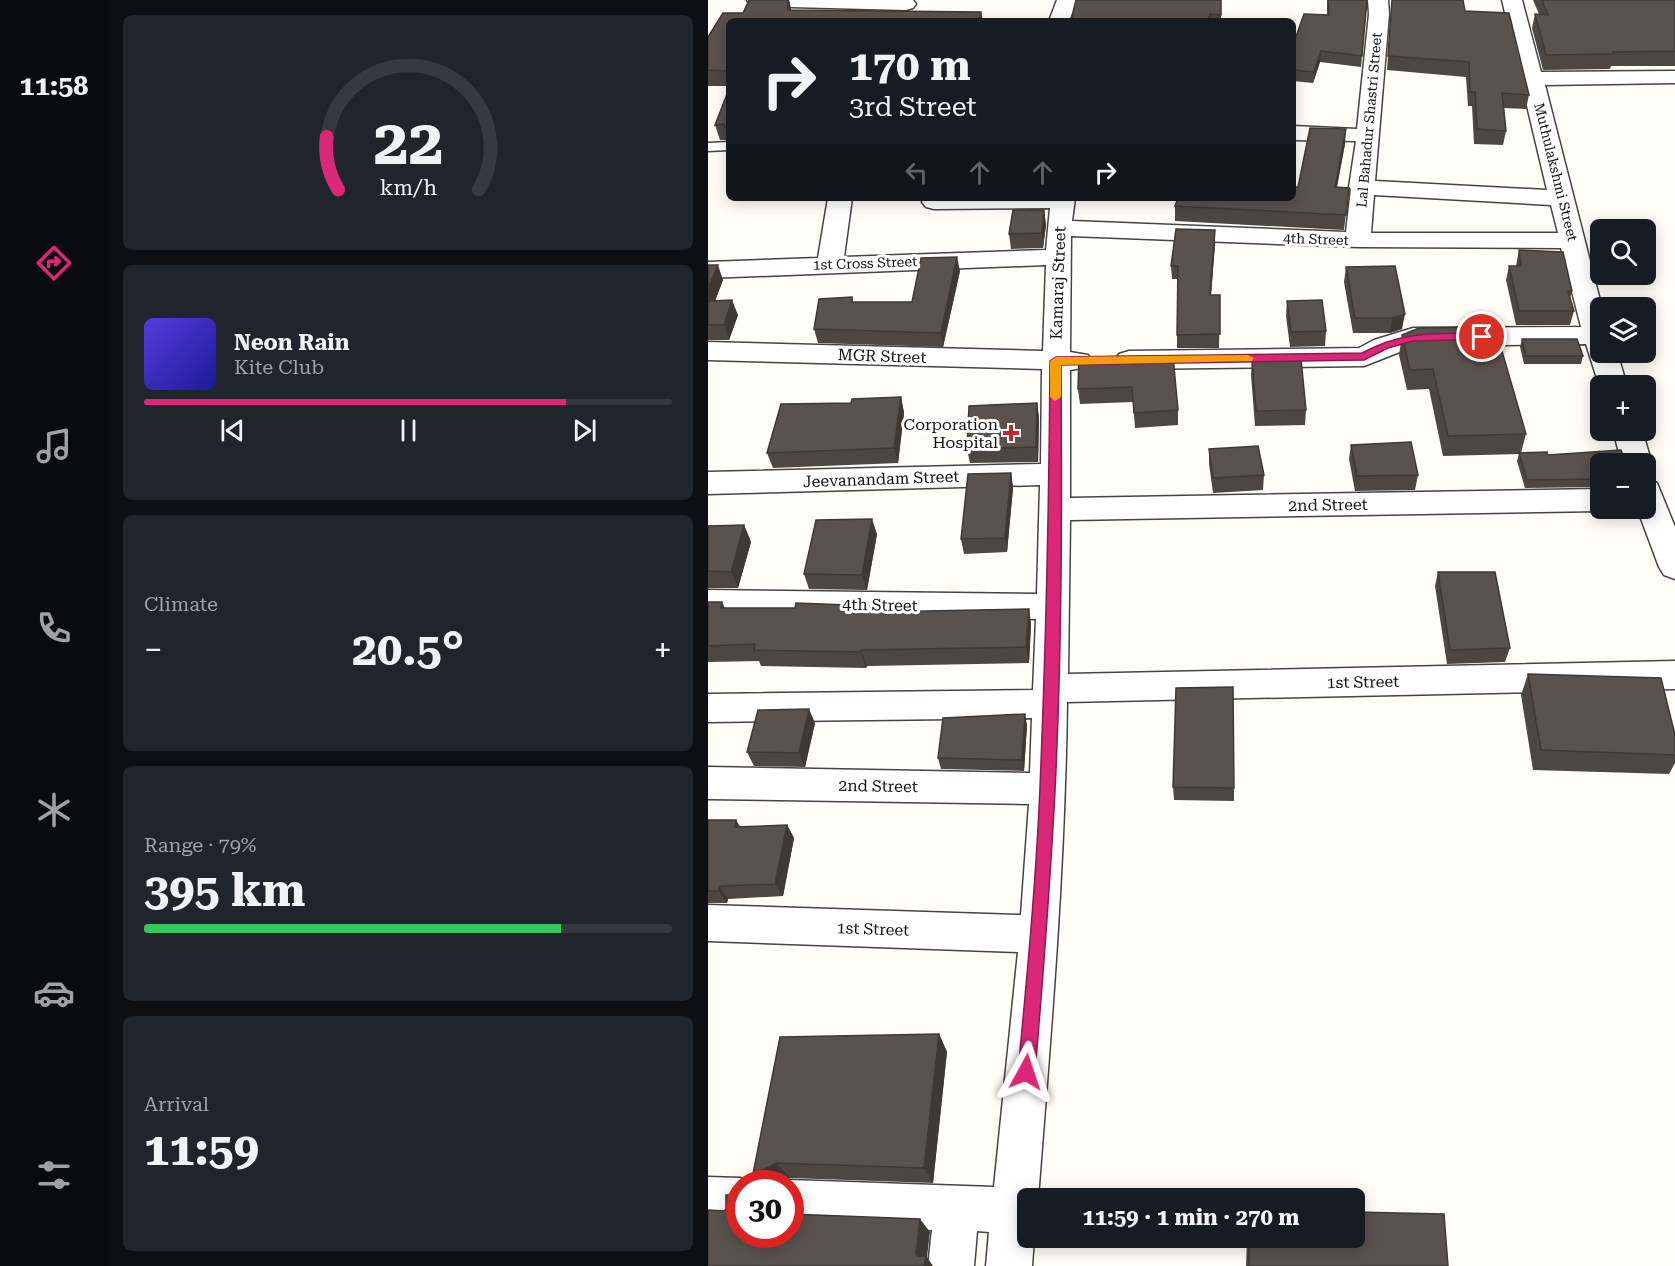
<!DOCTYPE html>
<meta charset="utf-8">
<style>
:root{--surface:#171b24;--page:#20242c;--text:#f1f3f6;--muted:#9ea1a6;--line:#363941;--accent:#db2777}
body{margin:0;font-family:"Roboto Serif",serif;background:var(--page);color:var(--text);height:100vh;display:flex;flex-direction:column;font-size:22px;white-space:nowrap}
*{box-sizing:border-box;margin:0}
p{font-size:20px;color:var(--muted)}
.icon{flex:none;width:33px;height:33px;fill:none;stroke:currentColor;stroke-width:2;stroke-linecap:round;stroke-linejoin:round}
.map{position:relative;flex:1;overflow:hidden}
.sheet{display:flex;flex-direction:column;gap:15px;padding:15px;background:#0d0f14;width:600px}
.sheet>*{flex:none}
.hud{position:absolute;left:18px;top:18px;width:570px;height:183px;border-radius:9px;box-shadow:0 3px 15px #0003;background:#171b24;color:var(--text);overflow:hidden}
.buttons{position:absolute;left:882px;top:219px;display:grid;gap:12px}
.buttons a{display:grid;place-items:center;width:66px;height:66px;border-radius:9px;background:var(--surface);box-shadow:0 3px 15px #0003;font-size:30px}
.speed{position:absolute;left:18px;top:1170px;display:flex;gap:12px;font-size:30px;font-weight:700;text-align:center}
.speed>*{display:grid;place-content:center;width:78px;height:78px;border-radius:50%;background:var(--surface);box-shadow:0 3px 15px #0003;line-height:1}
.speed .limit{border:9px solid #d22;background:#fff;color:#111}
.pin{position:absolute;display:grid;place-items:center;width:51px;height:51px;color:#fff;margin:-26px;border:3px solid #fff;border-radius:50%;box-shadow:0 2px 6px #0007}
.me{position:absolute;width:66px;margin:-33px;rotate:5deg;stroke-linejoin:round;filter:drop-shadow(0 0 4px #0008)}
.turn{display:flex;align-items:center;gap:21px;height:126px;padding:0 24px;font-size:27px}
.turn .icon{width:78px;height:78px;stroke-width:2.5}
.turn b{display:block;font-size:42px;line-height:51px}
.lanes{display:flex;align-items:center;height:57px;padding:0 24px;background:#0003;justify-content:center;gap:30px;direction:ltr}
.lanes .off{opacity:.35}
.big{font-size:45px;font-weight:700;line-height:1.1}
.sheet .tile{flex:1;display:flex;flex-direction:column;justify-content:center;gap:9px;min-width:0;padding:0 21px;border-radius:9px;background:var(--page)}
.sheet .dial{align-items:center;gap:0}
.dial svg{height:156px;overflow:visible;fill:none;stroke:var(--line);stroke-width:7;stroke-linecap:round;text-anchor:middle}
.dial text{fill:var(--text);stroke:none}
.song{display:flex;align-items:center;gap:18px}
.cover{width:72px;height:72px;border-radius:9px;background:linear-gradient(135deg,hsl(250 70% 55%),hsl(240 70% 35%))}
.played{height:6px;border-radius:3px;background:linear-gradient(90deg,var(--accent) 80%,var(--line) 80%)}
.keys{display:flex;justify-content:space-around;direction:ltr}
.heat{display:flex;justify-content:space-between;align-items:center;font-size:33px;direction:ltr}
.charge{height:9px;border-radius:4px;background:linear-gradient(90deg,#34c759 79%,var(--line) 0)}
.trip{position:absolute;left:309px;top:1188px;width:348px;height:60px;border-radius:9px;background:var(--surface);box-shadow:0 3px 15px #0003;font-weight:700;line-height:60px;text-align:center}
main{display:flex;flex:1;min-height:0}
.tabs{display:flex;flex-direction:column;width:108px;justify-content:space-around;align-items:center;background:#090b0e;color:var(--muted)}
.tabs .icon{width:42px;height:42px}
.tabs .current{color:var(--accent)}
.tabs b{font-size:27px;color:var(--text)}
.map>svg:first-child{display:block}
</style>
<main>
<nav class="tabs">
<b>11:58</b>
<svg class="icon current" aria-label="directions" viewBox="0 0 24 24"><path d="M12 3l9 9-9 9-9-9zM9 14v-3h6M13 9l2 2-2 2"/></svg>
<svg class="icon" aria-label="music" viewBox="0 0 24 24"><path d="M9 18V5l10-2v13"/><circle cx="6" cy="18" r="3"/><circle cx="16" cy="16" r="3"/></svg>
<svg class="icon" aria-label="phone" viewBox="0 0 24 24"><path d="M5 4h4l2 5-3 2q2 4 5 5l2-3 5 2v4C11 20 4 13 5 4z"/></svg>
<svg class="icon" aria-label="climate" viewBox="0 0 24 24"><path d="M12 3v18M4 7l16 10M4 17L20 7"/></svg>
<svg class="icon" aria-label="car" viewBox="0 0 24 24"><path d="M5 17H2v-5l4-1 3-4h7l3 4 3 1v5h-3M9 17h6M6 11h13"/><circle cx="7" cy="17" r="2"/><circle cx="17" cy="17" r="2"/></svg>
<svg class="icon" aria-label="filters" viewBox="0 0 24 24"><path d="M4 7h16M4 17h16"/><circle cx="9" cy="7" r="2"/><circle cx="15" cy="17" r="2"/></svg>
</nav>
<section class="sheet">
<div class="tile dial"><svg viewBox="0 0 100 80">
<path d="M14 69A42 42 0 1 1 86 69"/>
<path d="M14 69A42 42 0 0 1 8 42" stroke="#db2777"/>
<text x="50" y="56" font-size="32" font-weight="700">22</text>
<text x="50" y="72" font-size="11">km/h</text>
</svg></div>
<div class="tile">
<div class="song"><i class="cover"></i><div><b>Neon Rain</b><p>Kite Club</p></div></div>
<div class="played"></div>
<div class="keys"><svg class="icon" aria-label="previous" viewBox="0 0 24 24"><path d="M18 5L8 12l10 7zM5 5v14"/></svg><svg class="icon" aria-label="pause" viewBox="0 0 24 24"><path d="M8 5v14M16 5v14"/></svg><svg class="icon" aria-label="next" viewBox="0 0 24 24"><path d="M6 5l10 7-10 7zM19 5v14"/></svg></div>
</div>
<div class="tile"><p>Climate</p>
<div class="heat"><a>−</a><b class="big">20.5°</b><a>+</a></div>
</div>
<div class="tile"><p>Range · 79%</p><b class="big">395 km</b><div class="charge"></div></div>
<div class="tile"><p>Arrival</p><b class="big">11:59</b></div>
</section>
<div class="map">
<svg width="967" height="1266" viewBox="0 0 967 1266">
<rect width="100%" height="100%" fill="#fffdf5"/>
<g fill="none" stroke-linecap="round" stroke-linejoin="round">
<defs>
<path id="service" d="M21 142V150L0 151V143Z"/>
<path id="minor" d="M39 0H205L208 4 205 8 198 10 49 6 42 4Z
M349 0H369L361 21H341Z
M660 0H680L681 14 667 181 839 190 794 0H814L833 72 967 71V83L837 85 894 308H892V352H909L919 386H892V388L878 344 707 346 656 366 421 369 411 366 407 360 411 354 421 351 651 348 666 340 705 328 873 327 853 248 650 247 363 236 362 352 380 355 384 361 380 367 362 370V498L892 489V508H900L892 511 362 520 360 674 967 661V689L359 702C357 868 343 1033 330 1198H320V1238H326L324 1266H278L281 1232 269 1231 266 1266H220L224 1230 82 1224V1184H72L82 1180 286 1187 310 952 0 941V905L313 915 321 804 0 799V767L322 773 324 718 0 722V694L325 690 328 619 0 616V590L329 594 332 485 0 494V472L333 464 334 369 0 360V342L335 351 338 265 0 278V262L110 258 120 198H144L136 257 338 250 342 208 226 209 218 207 214 202 217 198H367L364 221 638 232 643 189 641 187 648 141 585 140V126L649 129 661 14ZM666 195 843 205 850 233H663Z
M905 430H934L944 464 939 471 938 472V464H914Z
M938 480 949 483 967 527V579L956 575 951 567 929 508H938Z
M0 1177 32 1178 46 1184H32V1222L0 1221Z"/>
</defs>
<use href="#service" stroke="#444" stroke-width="3"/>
<use href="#minor" stroke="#444" stroke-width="3"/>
<use href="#service" fill="#fff" fill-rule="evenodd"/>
<use href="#minor" fill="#fff" fill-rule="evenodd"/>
</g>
<path fill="#4d4742" d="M41 0H81L83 10 273 12 275 21H21V86H0V37L15 13H35Z
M513 0V21H363Z
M619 0H659L653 67 612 62 605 83 585 81V45L619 15Z
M684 0 757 11 821 95 818 109 796 108 798 131 795 145 766 144 764 106H760L758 77 679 70Z
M825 0H967V66H903L902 69 835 70 824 28 827 14H831Z
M21 89V140H12L7 125Z
M637 144 629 187 641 188 636 230 467 221V206L590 187Z
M336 210 338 225 335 248 303 249 301 234Z
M507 244 503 295H512L511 348H469V279H464L463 266Z
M811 250 864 291 862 298 866 311 862 325H808L798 280 801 266H808Z
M0 265 15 280 7 300 30 315 21 340H0Z
M638 267 694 329 682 333H645L636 282Z
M252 271 235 347 110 343 106 329 144 297 145 302H204Z
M579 301 618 331 617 346 582 347 578 316Z
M694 335 818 434 813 453 840 455 892 464V487L817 488 809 461 811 454 735 456 721 389 699 390 691 355Z
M814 339 875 356 873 364H816L812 347Z
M465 356 470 410V425L427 428 425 402 372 404 370 389Z
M544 360 598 410 597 425 547 426 543 375Z
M193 397 196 413 190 463 65 468 59 453 143 403Z
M329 403 331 418 330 462 262 463 259 449Z
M643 445 710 475 707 490 647 491 641 459Z
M501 449 556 475 555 490 505 493 501 464Z
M303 473 305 488 299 552 256 554 253 539Z
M36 525 43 542 30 588H0V526Z
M169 534 159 590 101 589 96 574Z
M730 572 802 648 797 662 739 664 727 586Z
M0 602H14L17 608H87L166 606 168 612 321 609 323 625 321 663 159 666 158 668 53 666 51 661 0 662Z
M820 674 967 735V763L961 774 825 770 813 695Z
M107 723 97 767 46 766 39 752Z
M319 725 316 771 233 769 230 758Z
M465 787 526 788V801L466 800Z
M0 820 32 827 79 825 86 838 75 896 20 899 19 903H0Z
M231 1034 239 1052 225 1183 82 1178 75 1182 43 1184Z
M539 1238H646L740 1266H538Z"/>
<path fill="#3f3936" d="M80 0H81L83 9V21L80 10Z
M273 12 275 21H271Z
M613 51 612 62 605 83 606 72Z
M638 129 637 144 626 202 627 187Z
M336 210 338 225 335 248 334 233Z
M507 230V244L502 308V295Z
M249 257 252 271 235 347 233 333Z
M10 265 15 280 3 312 0 305V289Z
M24 300 30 315 21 340 16 325Z
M697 314 694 329 682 333 684 318Z
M193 397 196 413 190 463 186 448Z
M329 403 331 418 330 462 328 447Z
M303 473 305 488 299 552 297 538Z
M164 519 169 534 159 590 154 575Z
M36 525 43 542 30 588 23 572Z
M321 609 323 625 321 663 318 647Z
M153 650 159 666 158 668 153 652Z
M101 709 107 723 97 767 91 753Z
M317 714 319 725 316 771 314 760Z
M28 820 36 833 27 827Z
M79 825 86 838 75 896 67 884Z
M12 886 20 899 19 903 10 891Z
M231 1034 239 1052 225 1183 216 1168Z
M68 1163 82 1178 75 1182 77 1184H65L55 1170Z
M212 1219 222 1232 219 1257 225 1266H216L208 1254Z"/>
<path fill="#5a524d" stroke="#3f3936" stroke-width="1.5" d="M41 0H80V10L273 12 271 21H21V71L0 70V37L15 13H35Z
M368 0H513V15L502 14 500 21H363Z
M620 0H659L654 56 613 51 606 72 585 70V45L596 14 621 15Z
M684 0H755L757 11 801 13 821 95 794 93 798 131 769 129 767 92H762L761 62 680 56Z
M834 0H967V51L905 52 906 54 838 55 827 14 840 15Z
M21 89V128H18L16 124 7 125Z
M602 128 638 129 627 187 641 188 638 215 467 206 470 198H585V187H590Z
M305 210H336L334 233 301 234Z
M468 229 507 230 502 295H512V334L469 335 470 266H463Z
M811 250 855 252 864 291H860L866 311H811L801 266H813Z
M249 257 233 333 106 329 111 299 144 297V302H204L213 258Z
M0 265H10L0 289Z
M687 266 697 314 684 318H647L638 267Z
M24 300 16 325H0V301Z
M614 300 618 331 583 332 579 301Z
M787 327 818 434 740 436 725 369 702 370 694 335 711 328Z
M814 339H869L875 356H818Z
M465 356 470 410 426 413 424 387 370 389 371 357Z
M593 359 598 410 548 411 544 360Z
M193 397 186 448 59 453 73 404 143 403 144 399Z
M329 403 328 447 259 449 261 406Z
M703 442 710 475 649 476 643 445Z
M550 446 556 475 505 478 501 449Z
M913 450 919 464H892V479L819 480 811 453 839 452 840 455Z
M303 473 297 538 253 539 260 474Z
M164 519 154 575 96 574 108 520Z
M36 525 23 572 0 571V526Z
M730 572H787L802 648 742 650Z
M0 602H14L13 608H87L88 603 166 606 164 612 321 609 318 647 153 650V652L46 650 47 644 0 646Z
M820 674 953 678 967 735V755L833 750Z
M525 687 526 788 465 787 468 688Z
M101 709 91 753 39 752 50 710Z
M317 714 314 760 230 758 235 718Z
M0 820H28L27 827 79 825 67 884 12 886 10 891H0Z
M231 1034 216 1168 68 1163 55 1170 66 1172 65 1184H43L72 1037Z
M18 1195H32V1234H82V1214L212 1219 208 1254 210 1256H218L216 1266H0V1210L16 1211 18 1209Z
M646 1212 736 1214 740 1266H541V1238H646Z"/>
<path fill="#db2777" stroke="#8e194d" stroke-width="1.5" d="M774 333 780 337 778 339 705 341 680 348 656 360 353 365C354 507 354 649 347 791 342 885 335 978 327 1072L325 1078 318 1081 312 1078 310 1072C319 977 328 882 332 787 338 645 341 503 342 361L348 357 654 353C696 330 728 334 774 333Z"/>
<path fill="#f59e0b" d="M540 355 546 358 544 361 353 365V397L347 401 342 397V361L348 357Z"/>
<path fill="#c4262e" stroke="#fff" stroke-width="2" d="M300 424h6v6h6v6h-6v6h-6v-6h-6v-6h6z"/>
<g text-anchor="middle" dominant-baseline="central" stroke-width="6" stroke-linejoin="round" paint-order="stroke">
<g font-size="14" fill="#111" stroke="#fff">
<text transform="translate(661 120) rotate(-85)">Lal Bahadur Shastri Street</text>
<text transform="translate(848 172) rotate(76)">Muthulakshmi Street</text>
<text transform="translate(608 239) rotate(2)">4th Street</text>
<text transform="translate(157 263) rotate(-2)">1st Cross Street</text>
</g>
<g font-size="16" fill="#111" stroke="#fff">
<text transform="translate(350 283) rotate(-88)">Kamaraj Street</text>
<text transform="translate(174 356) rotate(2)">MGR Street</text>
<text transform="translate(173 479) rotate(-2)">Jeevanandam Street</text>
<text transform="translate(620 505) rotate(-1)">2nd Street</text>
<text transform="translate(172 605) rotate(1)">4th Street</text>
<text transform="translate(655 682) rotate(-1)">1st Street</text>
<text transform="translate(170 786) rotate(1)">2nd Street</text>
<text transform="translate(165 929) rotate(2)">1st Street</text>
</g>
<g font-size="16" fill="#111" stroke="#fff" text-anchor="end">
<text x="290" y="424">Corporation<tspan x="290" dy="18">Hospital</tspan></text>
</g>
</g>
</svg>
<div class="buttons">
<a><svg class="icon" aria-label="search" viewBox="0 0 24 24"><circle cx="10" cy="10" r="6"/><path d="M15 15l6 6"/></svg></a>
<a><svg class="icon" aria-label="layers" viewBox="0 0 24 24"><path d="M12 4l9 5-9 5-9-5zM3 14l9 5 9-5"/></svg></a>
<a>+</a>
<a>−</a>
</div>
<div class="speed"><div class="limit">30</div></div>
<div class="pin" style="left:774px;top:337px;background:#d93025"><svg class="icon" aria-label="arrive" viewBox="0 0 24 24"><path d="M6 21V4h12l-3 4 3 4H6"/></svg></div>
<svg class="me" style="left:318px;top:1072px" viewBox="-20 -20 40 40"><path d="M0-17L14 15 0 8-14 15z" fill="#db2777" stroke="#fff" stroke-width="4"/></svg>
<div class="trip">11:59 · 1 min · 270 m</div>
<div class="hud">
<div class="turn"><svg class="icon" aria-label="right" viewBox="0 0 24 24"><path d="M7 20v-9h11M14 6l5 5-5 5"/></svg><div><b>170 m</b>3rd Street</div></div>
<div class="lanes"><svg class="icon off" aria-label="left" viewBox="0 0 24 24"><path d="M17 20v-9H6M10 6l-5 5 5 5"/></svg><svg class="icon off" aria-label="ahead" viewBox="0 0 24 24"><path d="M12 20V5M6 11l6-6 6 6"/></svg><svg class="icon off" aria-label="ahead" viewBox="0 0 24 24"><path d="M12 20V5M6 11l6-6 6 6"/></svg><svg class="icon" aria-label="right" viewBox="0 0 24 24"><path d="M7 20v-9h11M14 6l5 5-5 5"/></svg></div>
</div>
</div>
</main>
